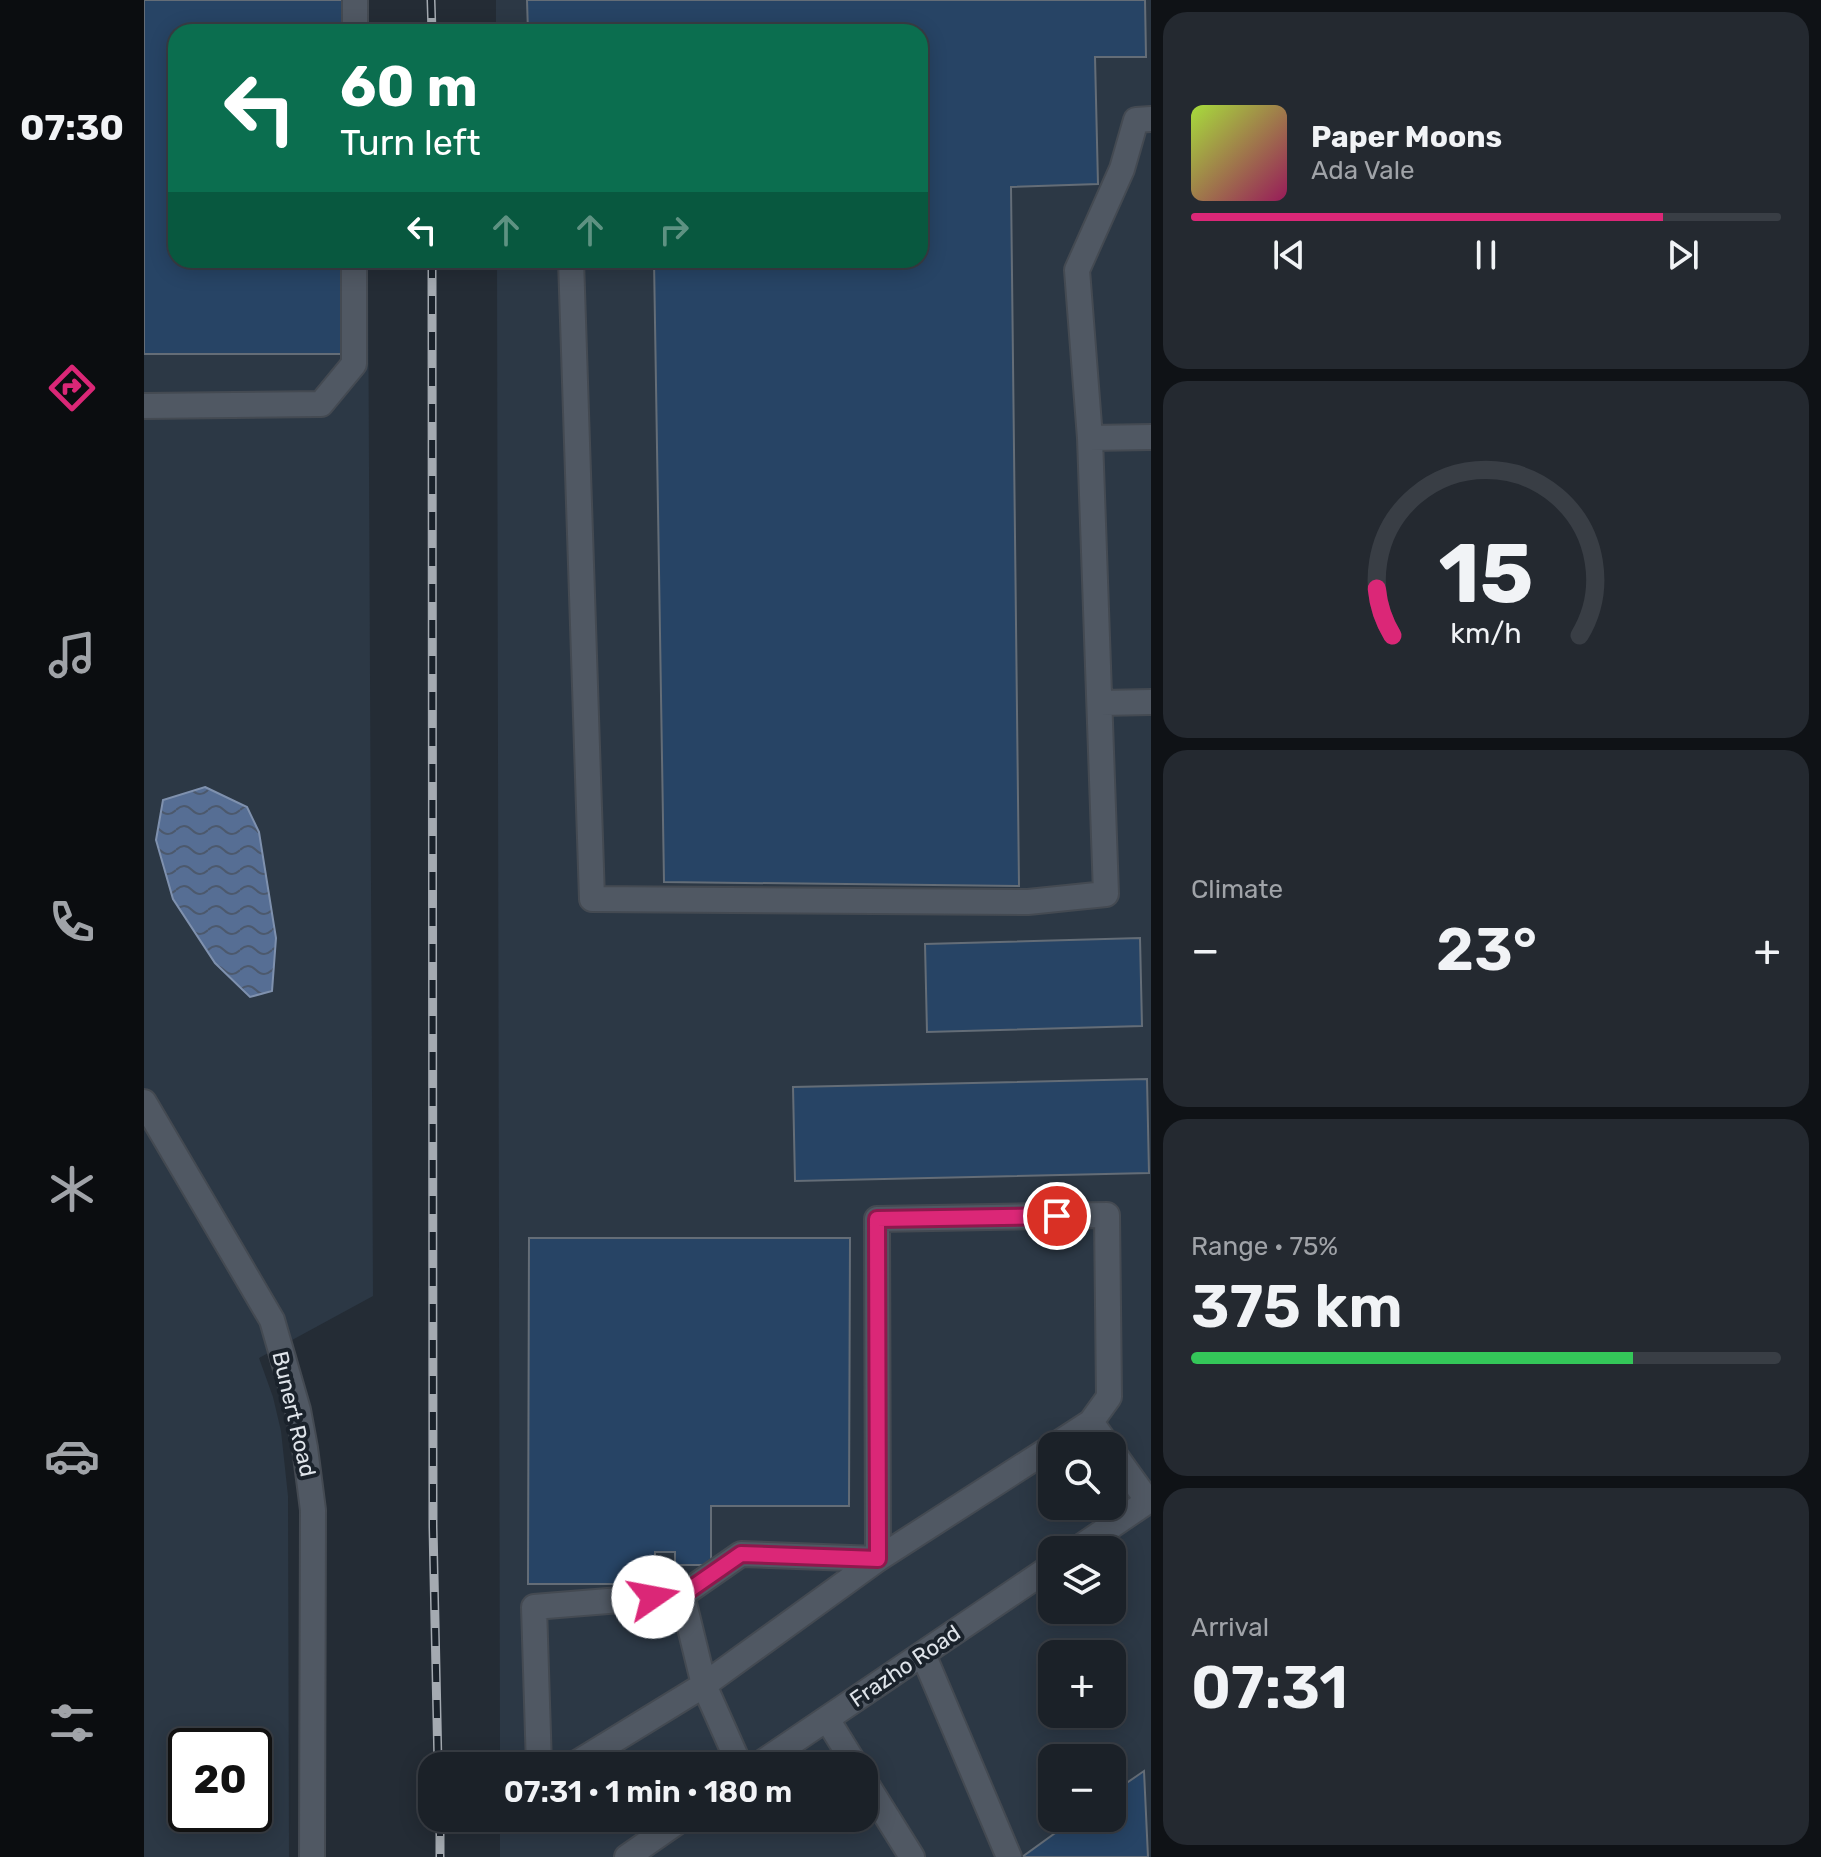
<!DOCTYPE html>
<meta charset="utf-8">
<style>
:root{--surface:#1b2128;--page:#242930;--text:#f1f3f6;--muted:#a0a3a8;--line:#393e45;--accent:#db2777}
body{margin:0;font-family:Rubik,sans-serif;background:var(--page);color:var(--text);height:100vh;display:flex;flex-direction:column;font-size:30px;white-space:nowrap}
*{box-sizing:border-box;margin:0}
p{font-size:26px;color:var(--muted)}
.icon{flex:none;width:44px;height:44px;fill:none;stroke:currentColor;stroke-width:2;stroke-linecap:round;stroke-linejoin:round}
.map{position:relative;flex:1;overflow:hidden}
.details{display:flex;flex-direction:column;gap:12px;padding:12px;background:#0f1216;width:670px}
.details>*{flex:none}
.hud{position:absolute;left:24px;top:24px;width:760px;height:244px;border-radius:24px;box-shadow:0 4px 20px #0003,0 0 0 2px var(--line);background:#0b6e4f;color:#fff;overflow:hidden}
.tools{position:absolute;left:894px;top:1432px;display:grid;gap:16px}
.tools a{display:grid;place-items:center;width:88px;height:88px;border-radius:16px;background:var(--surface);box-shadow:0 4px 20px #0003,0 0 0 2px var(--line);font-size:40px}
.speed{position:absolute;left:24px;top:1728px;display:flex;gap:16px;font-size:40px;font-weight:700;text-align:center}
.speed>*{display:grid;place-content:center;width:104px;height:104px;border-radius:50%;background:var(--surface);box-shadow:0 4px 20px #0003,0 0 0 2px var(--line);line-height:1}
.speed .limit{border:4px solid #111;border-radius:12px;background:#fff;color:#111}
.pin{position:absolute;display:grid;place-items:center;width:68px;height:68px;color:#fff;margin:-34px;border:4px solid #fff;border-radius:50%;box-shadow:0 2px 8px #0007}
.me{position:absolute;width:88px;margin:-44px;rotate:78deg;stroke-linejoin:round;filter:drop-shadow(0 0 6px #0008)}
.turn{display:flex;align-items:center;gap:28px;height:168px;padding:0 40px;font-size:36px}
.turn .icon{width:104px;height:104px;stroke-width:2.5}
.turn b{display:block;font-size:56px;line-height:68px}
.lanes{display:flex;align-items:center;height:76px;padding:0 40px;background:#0003;justify-content:center;gap:40px;direction:ltr}
.lanes .off{opacity:.35}
.big{font-size:60px;font-weight:600;line-height:1.1}
.details .tile{flex:1;display:flex;flex-direction:column;justify-content:center;gap:12px;min-width:0;padding:0 28px;border-radius:24px;background:var(--page)}
.details .dial{align-items:center;gap:0}
.dial svg{height:208px;overflow:visible;fill:none;stroke:var(--line);stroke-width:7;stroke-linecap:round;text-anchor:middle}
.dial text{fill:var(--text);stroke:none}
.song{display:flex;align-items:center;gap:24px}
.cover{width:96px;height:96px;border-radius:12px;background:linear-gradient(135deg,hsl(80 70% 55%),hsl(330 70% 35%))}
.played{height:8px;border-radius:4px;background:linear-gradient(90deg,var(--accent) 80%,var(--line) 80%)}
.keys{display:flex;justify-content:space-around;direction:ltr}
.heat{display:flex;justify-content:space-between;align-items:center;font-size:44px;direction:ltr}
.charge{height:12px;border-radius:6px;background:linear-gradient(90deg,#34c759 75%,var(--line) 0)}
.trip{position:absolute;left:274px;top:1752px;width:460px;height:80px;border-radius:24px;background:var(--surface);box-shadow:0 4px 20px #0003,0 0 0 2px var(--line);font-weight:600;line-height:80px;text-align:center}
main{display:flex;flex:1;min-height:0}
.tabs{display:flex;flex-direction:column;width:144px;justify-content:space-around;align-items:center;background:#0b0d10;color:var(--muted)}
.tabs .icon{width:56px;height:56px}
.tabs .active{color:var(--accent)}
.tabs b{font-size:36px;color:var(--text)}
.map>svg:first-child{display:block}
</style>
<main>
<nav class="tabs">
<b>07:30</b>
<svg class="icon active" aria-label="directions" viewBox="0 0 24 24"><path d="M12 3l9 9-9 9-9-9zM9 14v-3h6M13 9l2 2-2 2"/></svg>
<svg class="icon" aria-label="music" viewBox="0 0 24 24"><path d="M9 18V5l10-2v13"/><circle cx="6" cy="18" r="3"/><circle cx="16" cy="16" r="3"/></svg>
<svg class="icon" aria-label="phone" viewBox="0 0 24 24"><path d="M5 4h4l2 5-3 2q2 4 5 5l2-3 5 2v4C11 20 4 13 5 4z"/></svg>
<svg class="icon" aria-label="climate" viewBox="0 0 24 24"><path d="M12 3v18M4 7l16 10M4 17L20 7"/></svg>
<svg class="icon" aria-label="car" viewBox="0 0 24 24"><path d="M5 17H2v-5l4-1 3-4h7l3 4 3 1v5h-3M9 17h6M6 11h13"/><circle cx="7" cy="17" r="2"/><circle cx="17" cy="17" r="2"/></svg>
<svg class="icon" aria-label="filters" viewBox="0 0 24 24"><path d="M4 7h16M4 17h16"/><circle cx="9" cy="7" r="2"/><circle cx="15" cy="17" r="2"/></svg>
</nav>
<div class="map">
<svg width="1007" height="1857" viewBox="0 0 1007 1857">
<defs>
<pattern id="water-waves" width="16" height="10" patternUnits="userSpaceOnUse" patternTransform="scale(2)"><rect width="16" height="10" fill="#566e94"/><path d="M0 5q4-4 8 0t8 0" fill="none" stroke="#4c596d"/></pattern>
</defs>
<rect width="100%" height="100%" fill="#242c35"/>
<path fill="#2c3845" fill-rule="evenodd" d="M0 0H224V32H32V260H224L229 1296 115 1358 129 1397 137 1431 144 1496 145 1857H0ZM42 1746H110V1814H42Z
M352 0H1007V1857H356V1818H720V1766H356L353 260H776V32H352ZM908 1446H968V1506H908ZM908 1550H968V1610H908ZM908 1654H968V1714H908ZM908 1758H968V1818H908Z"/>
<path fill="url(#water-waves)" stroke="#7f91ae" stroke-width="2" d="M61 787 103 807 115 832 132 938 128 991 106 997 71 963 29 899 12 840 19 800Z"/>
<path fill="#274465" stroke="#646d77" stroke-width="2" d="M0 0H201V32H32V260H200V354H0Z
M383 0H1001L1002 57H951L954 184 867 187 875 886 520 882 510 260H776V32H384Z
M996 938 998 1026 783 1032 781 944Z
M1003 1079 1005 1173 651 1181 649 1087Z
M385 1238H706L705 1506H567V1565H531V1552H511V1584H384Z
M1000 1771 1004 1857H878L932 1818H968V1793Z"/>
<g fill="none" stroke-linecap="round" stroke-linejoin="round">
<defs>
<path id="minor" d="M211 32V0
M427 260 448 899 884 902 962 894 946 438 933 270 978 169 992 120 1007 119
M0 406 177 404 210 364V260
M946 438 1007 437
M957 703 1007 702
M0 1102 128 1320 154 1410 161 1448 169 1510 168 1857
M910 1446 947 1422 964 1446
M968 1451 1004 1501
M932 1550 1007 1499
M538 1595 597 1554 734 1559 733 1219 963 1215 965 1397 947 1422
M779 1654 865 1857
M683 1719 712 1766
M395 1766 390 1607 538 1595 560 1685 428 1766
M596 1766 560 1685 734 1559 908 1447
M613 1766 908 1566
M720 1780 768 1857
M483 1857 539 1818"/>
</defs>
<use href="#minor" stroke="#444a52" stroke-width="28"/>
<use href="#minor" stroke="#505863" stroke-width="24"/>
<defs>
<path id="rail" d="M287 0 288 32
M288 260 289 1527 294 1766
M296 1818V1857"/>
</defs>
<use href="#rail" stroke="#a4aab1" stroke-width="9"/>
<use href="#rail" stroke="#1a222b" stroke-width="6" stroke-dasharray="18" stroke-linecap="butt"/>
</g>
<g fill="none" stroke-linecap="round" stroke-linejoin="round">
<defs>
<path id="route" d="M509 1597 538 1595 597 1554 734 1559 733 1219 913 1216"/>
</defs>
<use href="#route" stroke="#8e194d" stroke-width="20"/>
<use href="#route" stroke="#db2777" stroke-width="14"/>
</g>
<g text-anchor="middle" dominant-baseline="central" stroke-width="8" stroke-linejoin="round" paint-order="stroke">
<g font-size="22" fill="#dfe4ea" stroke="#1a222b">
<text transform="translate(150 1414) rotate(77)">Bunert Road</text>
<text transform="translate(761 1666) rotate(-34)">Frazho Road</text>
</g>
</g>
</svg>
<div class="tools">
<a><svg class="icon" aria-label="search" viewBox="0 0 24 24"><circle cx="10" cy="10" r="6"/><path d="M15 15l6 6"/></svg></a>
<a><svg class="icon" aria-label="layers" viewBox="0 0 24 24"><path d="M12 4l9 5-9 5-9-5zM3 14l9 5 9-5"/></svg></a>
<a>+</a>
<a>−</a>
</div>
<div class="speed"><div class="limit">20</div></div>
<div class="pin" style="left:913px;top:1216px;background:#d93025"><svg class="icon" aria-label="arrive" viewBox="0 0 24 24"><path d="M6 21V4h12l-3 4 3 4H6"/></svg></div>
<svg class="me" style="left:509px;top:1597px" viewBox="-20 -20 40 40"><circle r="19" fill="#fff"/><path d="M0-13L10 11 0 6-10 11z" fill="#db2777"/></svg>
<div class="trip">07:31 · 1 min · 180 m</div>
<div class="hud">
<div class="turn"><svg class="icon" aria-label="left" viewBox="0 0 24 24"><path d="M17 20v-9H6M10 6l-5 5 5 5"/></svg><div><b>60 m</b>Turn left</div></div>
<div class="lanes"><svg class="icon" aria-label="left" viewBox="0 0 24 24"><path d="M17 20v-9H6M10 6l-5 5 5 5"/></svg><svg class="icon off" aria-label="ahead" viewBox="0 0 24 24"><path d="M12 20V5M6 11l6-6 6 6"/></svg><svg class="icon off" aria-label="ahead" viewBox="0 0 24 24"><path d="M12 20V5M6 11l6-6 6 6"/></svg><svg class="icon off" aria-label="right" viewBox="0 0 24 24"><path d="M7 20v-9h11M14 6l5 5-5 5"/></svg></div>
</div>
</div>
<section class="details">
<div class="tile">
<div class="song"><i class="cover"></i><div><b>Paper Moons</b><p>Ada Vale</p></div></div>
<div class="played"></div>
<div class="keys"><svg class="icon" aria-label="previous" viewBox="0 0 24 24"><path d="M18 5L8 12l10 7zM5 5v14"/></svg><svg class="icon" aria-label="pause" viewBox="0 0 24 24"><path d="M8 5v14M16 5v14"/></svg><svg class="icon" aria-label="next" viewBox="0 0 24 24"><path d="M6 5l10 7-10 7zM19 5v14"/></svg></div>
</div>
<div class="tile dial"><svg viewBox="0 0 100 80">
<path d="M14 69A42 42 0 1 1 86 69"/>
<path d="M14 69A42 42 0 0 1 8 51" stroke="#db2777"/>
<text x="50" y="56" font-size="32" font-weight="700">15</text>
<text x="50" y="72" font-size="11">km/h</text>
</svg></div>
<div class="tile"><p>Climate</p>
<div class="heat"><a>−</a><b class="big">23°</b><a>+</a></div>
</div>
<div class="tile"><p>Range · 75%</p><b class="big">375 km</b><div class="charge"></div></div>
<div class="tile"><p>Arrival</p><b class="big">07:31</b></div>
</section>
</main>
